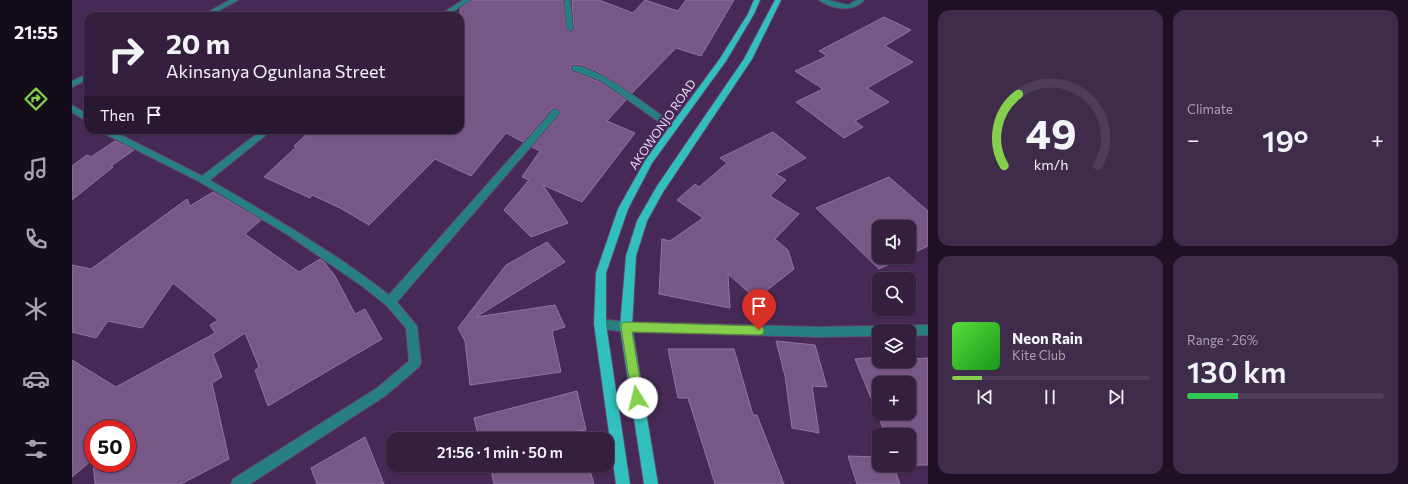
<!DOCTYPE html>
<meta charset="utf-8">
<style>
:root{--surface:#341f3f;--page:#3f2c4a;--text:#f1f3f6;--muted:#a9a2b0;--line:#4e3d59;--accent:#85cf4c}
body{margin:0;font-family:Commissioner,sans-serif;background:var(--page);color:var(--text);height:100vh;display:flex;flex-direction:column;font-size:15px;white-space:nowrap}
*{box-sizing:border-box;margin:0}
p{font-size:13px;color:var(--muted)}
.icon{flex:none;width:22px;height:22px;fill:none;stroke:currentColor;stroke-width:2;stroke-linecap:round;stroke-linejoin:round}
.map{position:relative;flex:1;overflow:hidden}
.details{display:flex;flex-direction:column;gap:10px;padding:10px;background:#1d1123;width:480px}
.details>*{flex:none}
.hud{position:absolute;left:12px;top:12px;width:380px;height:122px;border-radius:12px;box-shadow:0 1px 3px #0004,0 0 0 1px var(--line);background:#341f3f;color:var(--text);overflow:hidden}
.controls{position:absolute;left:800px;top:220px;display:grid;gap:8px}
.controls a{display:grid;place-items:center;width:44px;height:44px;border-radius:8px;background:var(--surface);box-shadow:0 1px 3px #0004,0 0 0 1px var(--line);font-size:20px}
.speed{position:absolute;left:12px;top:420px;display:flex;gap:8px;font-size:20px;font-weight:700;text-align:center}
.speed>*{display:grid;place-content:center;width:52px;height:52px;border-radius:50%;background:var(--surface);box-shadow:0 1px 3px #0004,0 0 0 1px var(--line);line-height:1}
.speed .limit{border:6px solid #d22;background:#fff;color:#111}
.pin{position:absolute;display:grid;place-items:center;width:34px;height:34px;color:#fff;margin:-41px -17px;border-radius:50% 50% 50% 0;rotate:-45deg;box-shadow:0 0 4px #0007}
.pin .icon{rotate:45deg}
.me{position:absolute;width:44px;margin:-22px;rotate:351deg;stroke-linejoin:round;filter:drop-shadow(0 0 3px #0008)}
.turn{display:flex;align-items:center;gap:14px;height:84px;padding:0 16px;font-size:18px}
.turn .icon{width:52px;height:52px;stroke-width:2.5}
.turn b{display:block;font-size:28px;line-height:34px}
.then{display:flex;align-items:center;height:38px;padding:0 16px;background:#0003;gap:8px;font-size:15px}
.big{font-size:30px;font-weight:600;line-height:1.1}
.details .widget{flex:1;display:flex;flex-direction:column;justify-content:center;gap:6px;min-width:0;padding:0 14px;border-radius:12px;background:var(--page)}
.details .dial{align-items:center;gap:0}
.dial svg{height:104px;overflow:visible;fill:none;stroke:var(--line);stroke-width:7;stroke-linecap:round;text-anchor:middle}
.dial text{fill:var(--text);stroke:none}
.song{display:flex;align-items:center;gap:12px}
.cover{width:48px;height:48px;border-radius:6px;background:linear-gradient(135deg,hsl(110 70% 55%),hsl(120 70% 35%))}
.played{height:4px;border-radius:2px;background:linear-gradient(90deg,var(--accent) 15%,var(--line) 15%)}
.keys{display:flex;justify-content:space-around;direction:ltr}
.heat{display:flex;justify-content:space-between;align-items:center;font-size:22px;direction:ltr}
.charge{height:6px;border-radius:3px;background:linear-gradient(90deg,#34c759 26%,var(--line) 0)}
.details .tiles{flex:1;display:grid;gap:10px;grid-template-columns:repeat(2,1fr)}
.trip{position:absolute;left:314px;top:432px;width:228px;height:40px;border-radius:12px;background:var(--surface);box-shadow:0 1px 3px #0004,0 0 0 1px var(--line);font-weight:600;line-height:40px;text-align:center}
main{display:flex;flex:1;min-height:0}
.tab-bar{display:flex;flex-direction:column;width:72px;justify-content:space-around;align-items:center;background:#150c19;color:var(--muted)}
.tab-bar .icon{width:28px;height:28px}
.tab-bar .current{color:var(--accent)}
.tab-bar b{font-size:18px;color:var(--text)}
.map>svg:first-child{display:block}
</style>
<main>
<nav class="tab-bar">
<b>21:55</b>
<svg class="icon current" aria-label="directions" viewBox="0 0 24 24"><path d="M12 3l9 9-9 9-9-9zM9 14v-3h6M13 9l2 2-2 2"/></svg>
<svg class="icon" aria-label="music" viewBox="0 0 24 24"><path d="M9 18V5l10-2v13"/><circle cx="6" cy="18" r="3"/><circle cx="16" cy="16" r="3"/></svg>
<svg class="icon" aria-label="phone" viewBox="0 0 24 24"><path d="M5 4h4l2 5-3 2q2 4 5 5l2-3 5 2v4C11 20 4 13 5 4z"/></svg>
<svg class="icon" aria-label="climate" viewBox="0 0 24 24"><path d="M12 3v18M4 7l16 10M4 17L20 7"/></svg>
<svg class="icon" aria-label="car" viewBox="0 0 24 24"><path d="M5 17H2v-5l4-1 3-4h7l3 4 3 1v5h-3M9 17h6M6 11h13"/><circle cx="7" cy="17" r="2"/><circle cx="17" cy="17" r="2"/></svg>
<svg class="icon" aria-label="filters" viewBox="0 0 24 24"><path d="M4 7h16M4 17h16"/><circle cx="9" cy="7" r="2"/><circle cx="15" cy="17" r="2"/></svg>
</nav>
<div class="map">
<svg width="856" height="484" viewBox="0 0 856 484">
<rect width="100%" height="100%" fill="#462954"/>
<path fill="#765786" stroke="#9373a3" fill-rule="evenodd" d="M400 0H491L494 29 497 32 502 29 500 0H527L561 13 573 0 606 11 614 0H662L629 56 604 48 560 93 523 70 510 65H499V71L528 82 554 100 535 121 563 133 510 202 471 185 496 223 459 237 432 210 457 180 450 177 468 151 460 147 488 115 489 112 485 108 480 109 451 142 434 133 399 176 363 159 297 225 268 208 240 195 238 198 192 177 224 147 222 146 239 130H388V9Z
M812 17 839 30 813 46 841 62 795 88 817 102 783 121 791 127 772 138 724 102 751 89 723 71 755 56 747 51Z
M701 132 734 158 704 174 714 180 698 196 727 214 703 239 716 250 722 269 684 299 656 274 658 308 587 294 590 239 598 241 631 218 605 200 623 184 627 187 655 163 648 158Z
M43 141 62 150 39 166 41 167 0 200V166L15 155 19 157Z
M817 177 856 211V246L837 255V227H807V257H833L807 269 744 208Z
M141 192 189 220 173 234 227 272 248 259 252 262 263 276 283 314 293 309 310 339 196 406 183 370 187 367 173 333 141 354 150 377 140 383 157 459 109 484H23L21 463H55V429H21V459L0 477V360L44 387 143 333 138 325 146 320 101 283 70 328 36 321 24 338 0 332V265L19 269 115 199 118 206Z
M475 242 493 262 404 317 483 305 493 327 480 331 489 372 398 385 393 341 386 328 434 265Z
M704 341 743 345 755 387 740 386 747 433 720 428 713 376Z
M596 349H662L681 415H685L712 484H643L616 398H606Z
M807 357V361H837V359L856 358V465H826H837V435H814L783 359ZM807 383H837V413H807Z
M505 391 514 430 505 431 507 439H407L402 418Z
M293 437 312 484H245L239 468Z
M776 456 807 457V465H821L828 484H785Z
M418 465H516L522 484H422Z"/>
<g fill="none" stroke-linecap="round" stroke-linejoin="round">
<defs>
<path id="minor" d="M158 0H166L137 16H129Z
M391 0H399L374 16H366Z
M492 0H498L501 29 498 31 495 29Z
M747 0H756L776 5 785 0H792C781 13 759 9 747 0Z
M500 66C521 62 584 112 603 125L604 127 603 129H597L529 81 500 70Z
M16 74V79L0 87V81Z
M0 105 16 115V122L0 112Z
M484 109 488 112 487 114 325 302 345 326 349 363 347 367 313 396 178 484H159L161 479 305 388 337 361 334 328 314 305 290 286 216 235 128 182 29 132 28 130H39L130 176 190 130H200L138 180C199 216 261 251 317 295L481 110Z
M528 319 554 322 746 327 856 325V335L837 336V331H807V336L746 337 554 332 524 328 522 324 524 320Z"/>
<path id="major" d="M682 0H688L682 14 654 61 580 163 556 209 534 273V324L558 484H544L522 324 524 273 546 209 574 159 647 60 676 14Z
M703 0H709L680 59 591 192 575 221 564 256 560 327 586 484H572L548 327 554 256 565 221 585 186 672 59Z"/>
</defs>
<use href="#minor" stroke="#60456d" stroke-width="2"/>
<use href="#major" stroke="#60456d" stroke-width="2"/>
<use href="#minor" fill="#27807f" fill-rule="evenodd"/>
<use href="#major" fill="#31c0be" fill-rule="evenodd"/>
</g>
<path fill="#85cf4c" stroke="#568731" d="M554 322 687 326 691 327 692 330 691 334 687 335 560 332 571 398 569 402 565 403 561 402 560 398 549 327 550 323Z"/>
<g text-anchor="middle" dominant-baseline="central" stroke-width="4" stroke-linejoin="round" paint-order="stroke">
<g font-size="12" fill="#e9d8f2" stroke="#462954">
<text transform="translate(590 124) rotate(-55)">AKOWONJO ROAD</text>
</g>
</g>
</svg>
<div class="controls">
<a><svg class="icon" aria-label="sound" viewBox="0 0 24 24"><path d="M4 9h4l5-4v14l-5-4H4zM17 9q2 3 0 6"/></svg></a>
<a><svg class="icon" aria-label="search" viewBox="0 0 24 24"><circle cx="10" cy="10" r="6"/><path d="M15 15l6 6"/></svg></a>
<a><svg class="icon" aria-label="layers" viewBox="0 0 24 24"><path d="M12 4l9 5-9 5-9-5zM3 14l9 5 9-5"/></svg></a>
<a>+</a>
<a>−</a>
</div>
<div class="speed"><div class="limit">50</div></div>
<div class="pin" style="left:687px;top:330px;background:#d93025"><svg class="icon" aria-label="arrive" viewBox="0 0 24 24"><path d="M6 21V4h12l-3 4 3 4H6"/></svg></div>
<svg class="me" style="left:565px;top:398px" viewBox="-20 -20 40 40"><circle r="19" fill="#fff"/><path d="M0-13L10 11 0 6-10 11z" fill="#85cf4c"/></svg>
<div class="trip">21:56 · 1 min · 50 m</div>
<div class="hud">
<div class="turn"><svg class="icon" aria-label="right" viewBox="0 0 24 24"><path d="M7 20v-9h11M14 6l5 5-5 5"/></svg><div><b>20 m</b>Akinsanya Ogunlana Street</div></div>
<div class="then">Then<svg class="icon" aria-label="arrive" viewBox="0 0 24 24"><path d="M6 21V4h12l-3 4 3 4H6"/></svg></div>
</div>
</div>
<section class="details">
<div class="tiles">
<div class="widget dial"><svg viewBox="0 0 100 80">
<path d="M14 69A42 42 0 1 1 86 69"/>
<path d="M14 69A42 42 0 0 1 25 14" stroke="#85cf4c"/>
<text x="50" y="56" font-size="32" font-weight="700">49</text>
<text x="50" y="72" font-size="11">km/h</text>
</svg></div>
<div class="widget"><p>Climate</p>
<div class="heat"><a>−</a><b class="big">19°</b><a>+</a></div>
</div>
<div class="widget">
<div class="song"><i class="cover"></i><div><b>Neon Rain</b><p>Kite Club</p></div></div>
<div class="played"></div>
<div class="keys"><svg class="icon" aria-label="previous" viewBox="0 0 24 24"><path d="M18 5L8 12l10 7zM5 5v14"/></svg><svg class="icon" aria-label="pause" viewBox="0 0 24 24"><path d="M8 5v14M16 5v14"/></svg><svg class="icon" aria-label="next" viewBox="0 0 24 24"><path d="M6 5l10 7-10 7zM19 5v14"/></svg></div>
</div>
<div class="widget"><p>Range · 26%</p><b class="big">130 km</b><div class="charge"></div></div>
</div>
</section>
</main>
